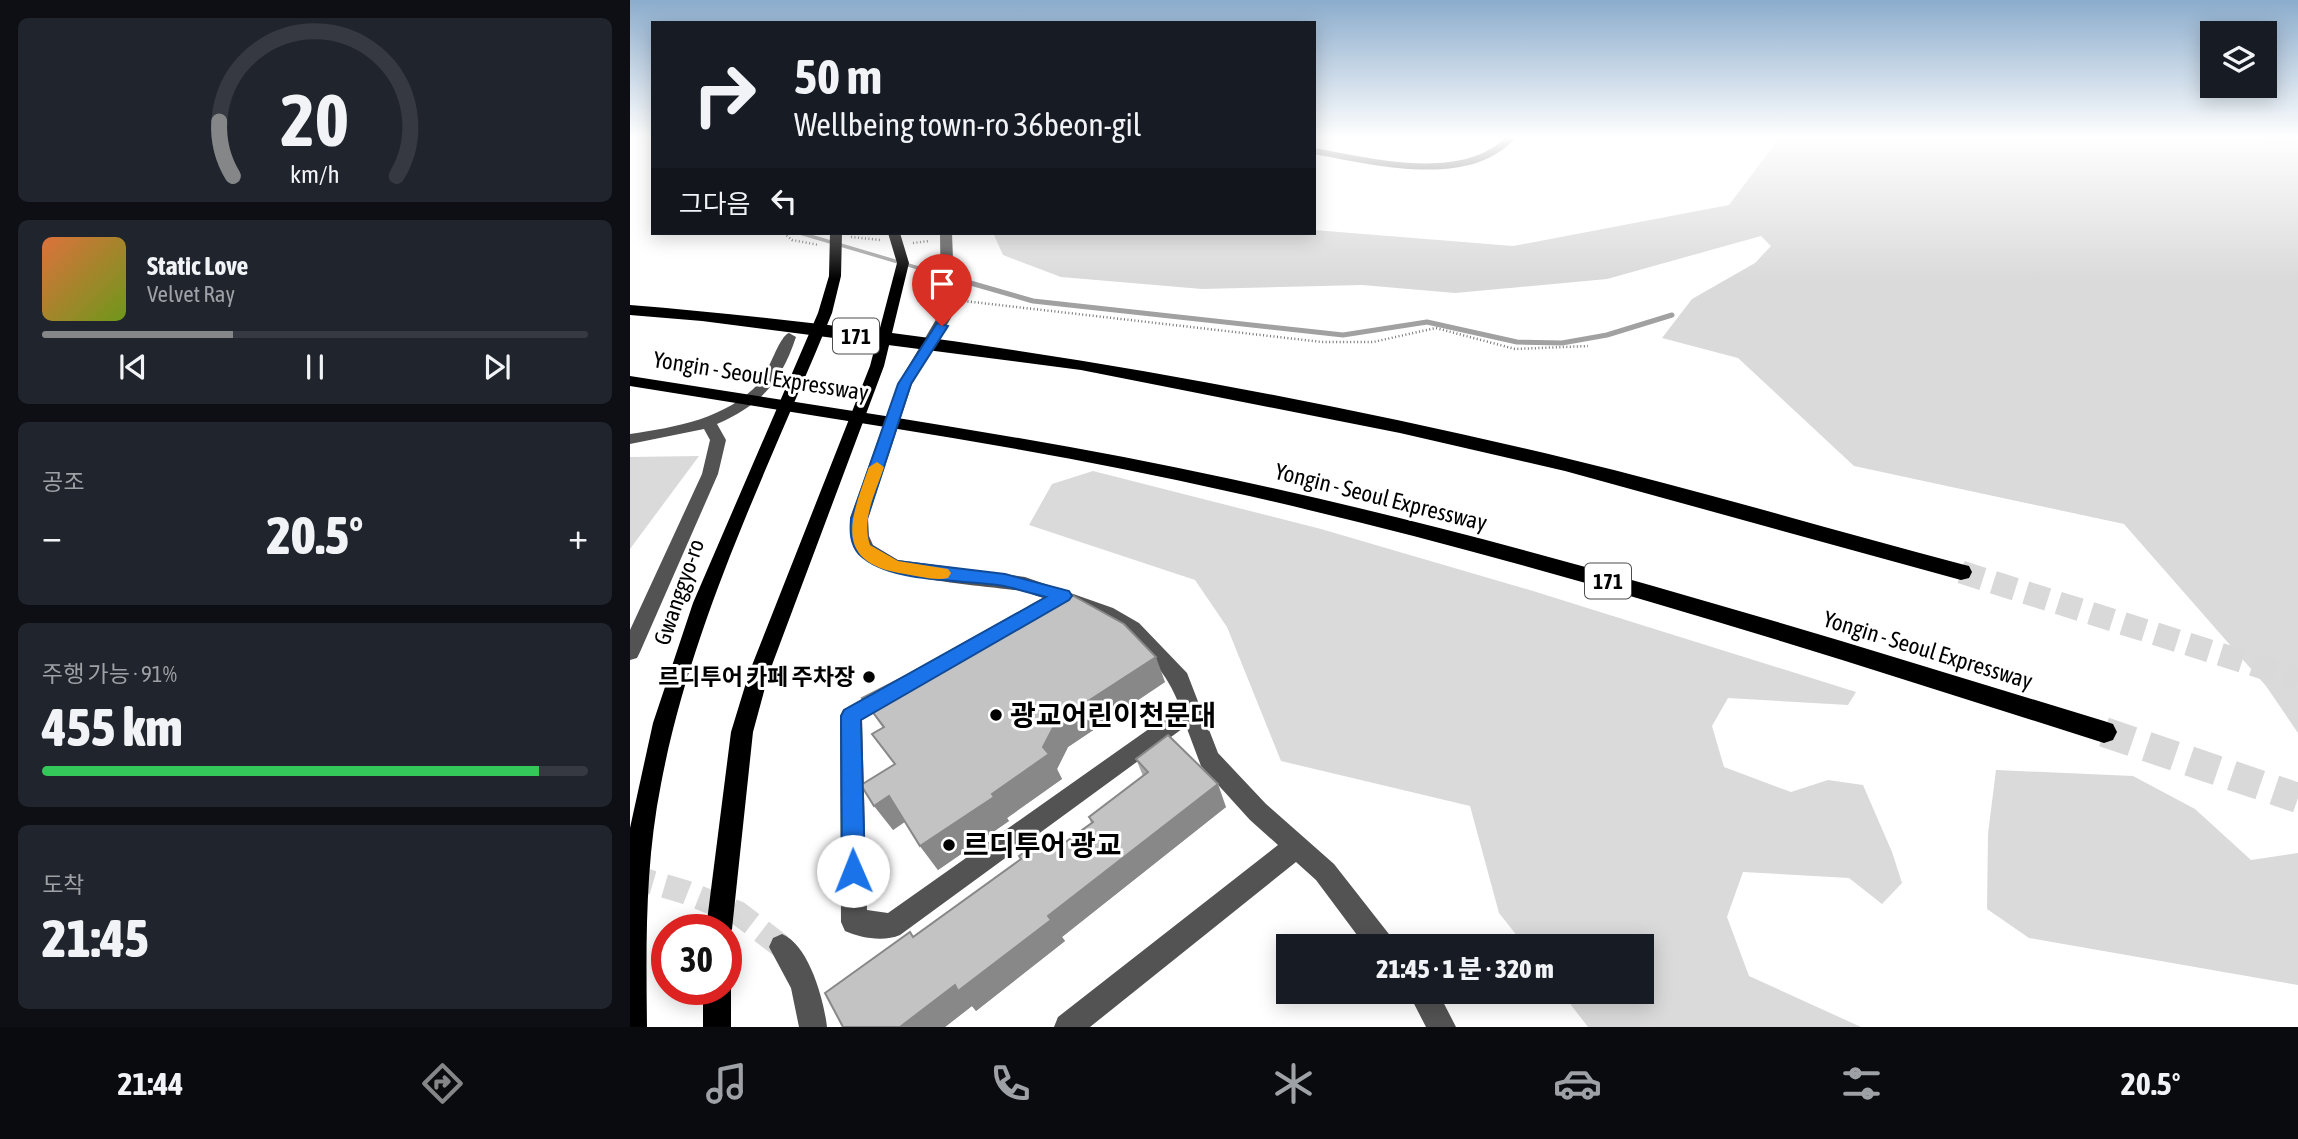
<!DOCTYPE html>
<html lang="ko">
<meta charset="utf-8">
<style>
:root{--surface:#171b24;--page:#20242c;--text:#f1f3f6;--muted:#9ea1a6;--line:#363941;--accent:#858687}
body{margin:0;font-family:"Asap Condensed","Noto Sans KR",sans-serif;background:var(--page);color:var(--text);height:100vh;display:flex;flex-direction:column;font-size:26px;white-space:nowrap}
*{box-sizing:border-box;margin:0}
p{font-size:23px;color:var(--muted)}
.icon{flex:none;width:38px;height:38px;fill:none;stroke:currentColor;stroke-width:2;stroke-linecap:round;stroke-linejoin:round}
.map{position:relative;flex:1;overflow:hidden}
.drawer{display:flex;flex-direction:column;gap:18px;padding:18px;background:#0d0f14;width:630px}
.drawer>*{flex:none}
.hud{position:absolute;left:21px;top:21px;width:665px;height:214px;border-radius:0px;box-shadow:0 4px 18px #0003;background:#171b24;color:var(--text);overflow:hidden}
.fabs{position:absolute;left:1570px;top:21px;display:grid;gap:14px}
.fabs a{display:grid;place-items:center;width:77px;height:77px;border-radius:0px;background:var(--surface);box-shadow:0 4px 18px #0003;font-size:35px}
.speed{position:absolute;left:21px;top:914px;display:flex;gap:14px;font-size:35px;font-weight:700;text-align:center}
.speed>*{display:grid;place-content:center;width:91px;height:91px;border-radius:50%;background:var(--surface);box-shadow:0 4px 18px #0003;line-height:1}
.speed .limit{border:10px solid #d22;background:#fff;color:#111}
.pin{position:absolute;display:grid;place-items:center;width:60px;height:60px;color:#fff;margin:-72px -30px;border-radius:50% 50% 50% 0;rotate:-45deg;box-shadow:0 0 7px #0007}
.pin .icon{rotate:45deg}
.me{position:absolute;width:77px;margin:-38px;rotate:359deg;stroke-linejoin:round;filter:drop-shadow(0 0 5px #0008)}
.turn{display:flex;align-items:center;gap:24px;height:147px;padding:0 28px;font-size:32px}
.turn .icon{width:91px;height:91px;stroke-width:2.5}
.turn b{display:block;font-size:49px;line-height:60px}
.then{display:flex;align-items:center;height:66px;padding:0 28px;background:#0003;gap:14px;font-size:26px}
.big{font-size:52px;font-weight:800;line-height:1.1}
.drawer .widget{flex:1;display:flex;flex-direction:column;justify-content:center;gap:10px;min-width:0;padding:0 24px;border-radius:10px;background:var(--page)}
.drawer .dial{align-items:center;gap:0}
.dial svg{height:182px;overflow:visible;fill:none;stroke:var(--line);stroke-width:7;stroke-linecap:round;text-anchor:middle}
.dial text{fill:var(--text);stroke:none}
.song{display:flex;align-items:center;gap:21px}
.cover{width:84px;height:84px;border-radius:10px;background:linear-gradient(135deg,hsl(20 70% 55%),hsl(80 70% 35%))}
.played{height:7px;border-radius:4px;background:linear-gradient(90deg,var(--accent) 35%,var(--line) 35%)}
.keys{display:flex;justify-content:space-around;direction:ltr}
.heat{display:flex;justify-content:space-between;align-items:center;font-size:38px;direction:ltr}
.charge{height:10px;border-radius:5px;background:linear-gradient(90deg,#34c759 91%,var(--line) 0)}
.trip{position:absolute;left:646px;top:934px;width:378px;height:70px;border-radius:0px;background:var(--surface);box-shadow:0 4px 18px #0003;font-weight:800;line-height:70px;text-align:center}
.tab-bar{display:flex;height:112px;justify-content:space-around;align-items:center;background:#090b0e;color:var(--muted)}
.tab-bar .icon{width:49px;height:49px}
.tab-bar .on{color:var(--accent)}
.tab-bar b{font-size:32px;color:var(--text)}
main{display:flex;flex:1;min-height:0}
.map>svg:first-child{display:block}
</style>
<main>
<section class="drawer">
<div class="widget dial"><svg viewBox="0 0 100 80">
<path d="M14 69A42 42 0 1 1 86 69"/>
<path d="M14 69A42 42 0 0 1 8 45" stroke="#858687"/>
<text x="50" y="56" font-size="32" font-weight="700">20</text>
<text x="50" y="72" font-size="11">km/h</text>
</svg></div>
<div class="widget">
<div class="song"><i class="cover"></i><div><b>Static Love</b><p>Velvet Ray</p></div></div>
<div class="played"></div>
<div class="keys"><svg class="icon" aria-label="previous" viewBox="0 0 24 24"><path d="M18 5L8 12l10 7zM5 5v14"/></svg><svg class="icon" aria-label="pause" viewBox="0 0 24 24"><path d="M8 5v14M16 5v14"/></svg><svg class="icon" aria-label="next" viewBox="0 0 24 24"><path d="M6 5l10 7-10 7zM19 5v14"/></svg></div>
</div>
<div class="widget"><p>공조</p>
<div class="heat"><a>−</a><b class="big">20.5°</b><a>+</a></div>
</div>
<div class="widget"><p>주행 가능 · 91%</p><b class="big">455 km</b><div class="charge"></div></div>
<div class="widget"><p>도착</p><b class="big">21:45</b></div>
</section>
<div class="map">
<svg width="1668" height="1027" viewBox="0 0 1668 1027">
<rect width="100%" height="100%" fill="#fff"/>
<path fill="#dadada" d="M1150 137H1668V733L1636 686 1494 524 1224 466 1108 358 1032 338 1062 299 1125 263 1141 246 1131 236 977 279 825 293 732 285 572 289 431 277 373 255 363 233H684V230L883 246 1099 205Z
M69 456 0 549V457Z
M463 471 691 529 903 591 1226 692 1218 705 1098 698 1082 726 1094 767 1161 792 1198 780 1233 785 1262 852 1272 883 1252 904 1219 878 1113 872 1097 917 1119 976 1231 1027H958L931 992H1012V947H896L869 913 840 806 651 761 597 627 565 580 399 525 422 484Z
M1366 770 1503 776 1565 809 1621 860 1668 853V985L1399 938 1357 909 1358 834Z"/>
<g fill="none" stroke-linecap="round" stroke-linejoin="round">
<path stroke="#a1a1a1" stroke-width="3.5" d="M170 233 329 280"/>
<path stroke="#a1a1a1" stroke-width="5" d="M323 278 403 301 713 335 797 322 887 342 932 343 977 335 1042 315"/>
<path stroke="#d9d9d9" stroke-width="24" stroke-dasharray="24 12" stroke-linecap="butt" d="M0 876 55 892 108 913 152 947"/>
<path stroke="#d9d9d9" stroke-width="23" stroke-dasharray="23 11" stroke-linecap="butt" d="M1331 572 1668 679"/>
<path stroke="#d9d9d9" stroke-width="30" stroke-dasharray="30 15" stroke-linecap="butt" d="M1474 732 1668 798"/>
<path stroke="#757575" stroke-width="2.5" stroke-dasharray="1 2.5" stroke-linecap="butt" d="M1578 137 1668 141
M104 233H133
M154 233 162 240 189 245
M221 237 251 240
M283 243 299 241
M334 301 692 342H743L806 328 885 349 958 346"/>
<path fill="#535353" fill-rule="evenodd" d="M684 137H690L684 140Z
M876 137H886C842 190 744 165 684 154V148C741 158 831 182 876 137Z
M310 233H322L325 311 282 384 238 518 239 536 243 545 268 560 395 577 483 608 509 623 557 673 588 753 636 804 704 864 762 938 766 947H736L686 880 666 862 460 1027H424L428 1017 648 845 620 820 571 766 556 726 270 935C254 942 230 938 215 931L211 922 210 716 213 710 413 598 393 591C357 586 253 580 230 554 221 543 220 531 220 518L268 384 311 311ZM432 605C485 624 530 652 550 707L258 913 237 910 232 720Z
M159 333 166 337C151 382 131 405 87 424L96 440 88 474 10 652 7 658 0 660V630L72 474 80 440 74 429 0 444V434C46 427 96 419 129 383 139 372 149 336 159 333Z
M152 934C179 945 194 1000 197 1027H169L161 988 139 947 143 938Z
M778 992H808L826 1027H796Z"/>
<path fill="#000" fill-rule="evenodd" d="M200 233H212L211 276 202 313C139 467 62 620 31 784 15 864 16 946 17 1027H0V828L23 723 63 603 188 313 199 276Z
M258 233H270L279 263 254 366 139 673 123 732 102 929 96 939V929H76L101 732 119 673 240 366 267 263Z
M97 979 101 989V1027H73V989H96Z"/>
<path fill="#000" fill-rule="evenodd" d="M0 305C315 331 628 385 935 458 1068 490 1199 529 1331 564L1339 566 1342 572 1339 578 1331 580 935 471 770 433 451 370 72 321 0 315Z
M0 376C201 408 402 436 601 479 896 542 1185 633 1474 721L1483 724 1487 732 1483 740 1474 743C1186 651 897 558 601 492 403 447 201 419 0 386Z"/>
</g>
<path fill="#a8a8a8" d="M400 606 535 682 438 747 427 769 432 779 377 818 379 821 308 870 290 846 275 822 263 830 265 765 242 734 253 728 232 698 300 676 404 615Z
M506 759 596 807 432 937 435 941 346 1011 342 1006 315 1027H213L284 937 426 849 461 823 459 817 513 776Z"/>
<path fill="#888" d="M526 657 535 682 438 747 427 769 432 779 377 818 379 821 308 870 290 846 362 794 413 747 426 722Z
M588 784 596 807 432 937 435 941 346 1011 342 1006 315 1027H270L418 916Z
M259 796 277 820 263 830 244 806Z"/>
<path fill="#c3c3c3" stroke="#888" stroke-width="2" d="M431 589 494 624 526 657 426 722 413 747 419 754 362 794 364 797 290 846 259 796 244 806 231 785 265 764 242 734 254 727 232 698 293 667 300 676 407 613 400 606Z
M538 735 588 784 418 916 421 920 328 991 325 985 270 1027H213L195 993 280 932 283 937 391 859 389 856 416 836 426 849 463 822 459 817 518 772 506 759Z"/>
<linearGradient id="sky" x2="0" y2="1"><stop stop-color="#8baccc"/><stop offset="0.49" stop-color="#fff"/><stop offset="1" stop-color="#fff" stop-opacity="0"/></linearGradient>
<rect width="1668" height="280" fill="url(#sky)"/>
<path fill="#1a73e8" stroke="#114b97" stroke-width="2" d="M307 323 318 326 281 384 237 519 236 533 240 545 267 561 375 574 439 591 442 596 439 600 231 720 235 871 232 878 223 882 215 878 212 871 211 716 214 710 416 597C402 594 388 589 374 586 333 579 259 584 229 554 220 544 220 531 221 519L268 384Z"/>
<path fill="#f59e0b" d="M247 462 254 467C246 492 231 519 240 545L268 561 318 569 321 573 318 578C305 581 288 576 275 574 201 563 221 518 239 467Z"/>
<g fill="#000" stroke="#fff" stroke-width="2.5">
<circle cx="239" cy="677" r="7"/>
<circle cx="366" cy="715" r="7"/>
<circle cx="319" cy="845" r="7"/>
</g>
<g text-anchor="middle" dominant-baseline="central" stroke-width="6" stroke-linejoin="round" paint-order="stroke">
<g fill="#fff" stroke="#4c4c4c" stroke-width="2">
<rect x="203" y="318.5" width="46" height="35" rx="5"/>
<rect x="955" y="563.5" width="46" height="35" rx="5"/>
</g>
<g font-size="21" font-weight="bold" fill="#000">
<text x="226" y="336">171</text>
<text x="978" y="581">171</text>
</g>
<g font-size="23" fill="#000" stroke="#fff">
<text transform="translate(131 376) rotate(9)">Yongin - Seoul Expressway</text>
<text transform="translate(751 497) rotate(14)">Yongin - Seoul Expressway</text>
<text transform="translate(49 592) rotate(-71)">Gwanggyo-ro</text>
<text transform="translate(1298 650) rotate(17)">Yongin - Seoul Expressway</text>
</g>
<g font-size="23" font-weight="bold" fill="#000" stroke="#fff" text-anchor="end">
<text x="225" y="677">르디투어 카페 주차장</text>
</g>
<g font-size="28" font-weight="bold" fill="#000" stroke="#fff" text-anchor="start">
<text x="380" y="715">광교어린이천문대</text>
<text x="333" y="845">르디투어 광교</text>
</g>
</g>
</svg>
<div class="fabs">
<a><svg class="icon" aria-label="layers" viewBox="0 0 24 24"><path d="M12 4l9 5-9 5-9-5zM3 14l9 5 9-5"/></svg></a>
</div>
<div class="speed"><div class="limit">30</div></div>
<div class="pin" style="left:312px;top:326px;background:#d93025"><svg class="icon" aria-label="arrive" viewBox="0 0 24 24"><path d="M6 21V4h12l-3 4 3 4H6"/></svg></div>
<svg class="me" style="left:223px;top:871px" viewBox="-20 -20 40 40"><circle r="19" fill="#fff"/><path d="M0-13L10 11 0 6-10 11z" fill="#1a73e8"/></svg>
<div class="trip">21:45 · 1 분 · 320 m</div>
<div class="hud">
<div class="turn"><svg class="icon" aria-label="right" viewBox="0 0 24 24"><path d="M7 20v-9h11M14 6l5 5-5 5"/></svg><div><b>50 m</b>Wellbeing town-ro 36beon-gil</div></div>
<div class="then">그다음<svg class="icon" aria-label="left" viewBox="0 0 24 24"><path d="M17 20v-9H6M10 6l-5 5 5 5"/></svg></div>
</div>
</div>
</main>
<nav class="tab-bar">
<b>21:44</b>
<svg class="icon on" aria-label="directions" viewBox="0 0 24 24"><path d="M12 3l9 9-9 9-9-9zM9 14v-3h6M13 9l2 2-2 2"/></svg>
<svg class="icon" aria-label="music" viewBox="0 0 24 24"><path d="M9 18V5l10-2v13"/><circle cx="6" cy="18" r="3"/><circle cx="16" cy="16" r="3"/></svg>
<svg class="icon" aria-label="phone" viewBox="0 0 24 24"><path d="M5 4h4l2 5-3 2q2 4 5 5l2-3 5 2v4C11 20 4 13 5 4z"/></svg>
<svg class="icon" aria-label="climate" viewBox="0 0 24 24"><path d="M12 3v18M4 7l16 10M4 17L20 7"/></svg>
<svg class="icon" aria-label="car" viewBox="0 0 24 24"><path d="M5 17H2v-5l4-1 3-4h7l3 4 3 1v5h-3M9 17h6M6 11h13"/><circle cx="7" cy="17" r="2"/><circle cx="17" cy="17" r="2"/></svg>
<svg class="icon" aria-label="filters" viewBox="0 0 24 24"><path d="M4 7h16M4 17h16"/><circle cx="9" cy="7" r="2"/><circle cx="15" cy="17" r="2"/></svg>
<b>20.5°</b>
</nav>
